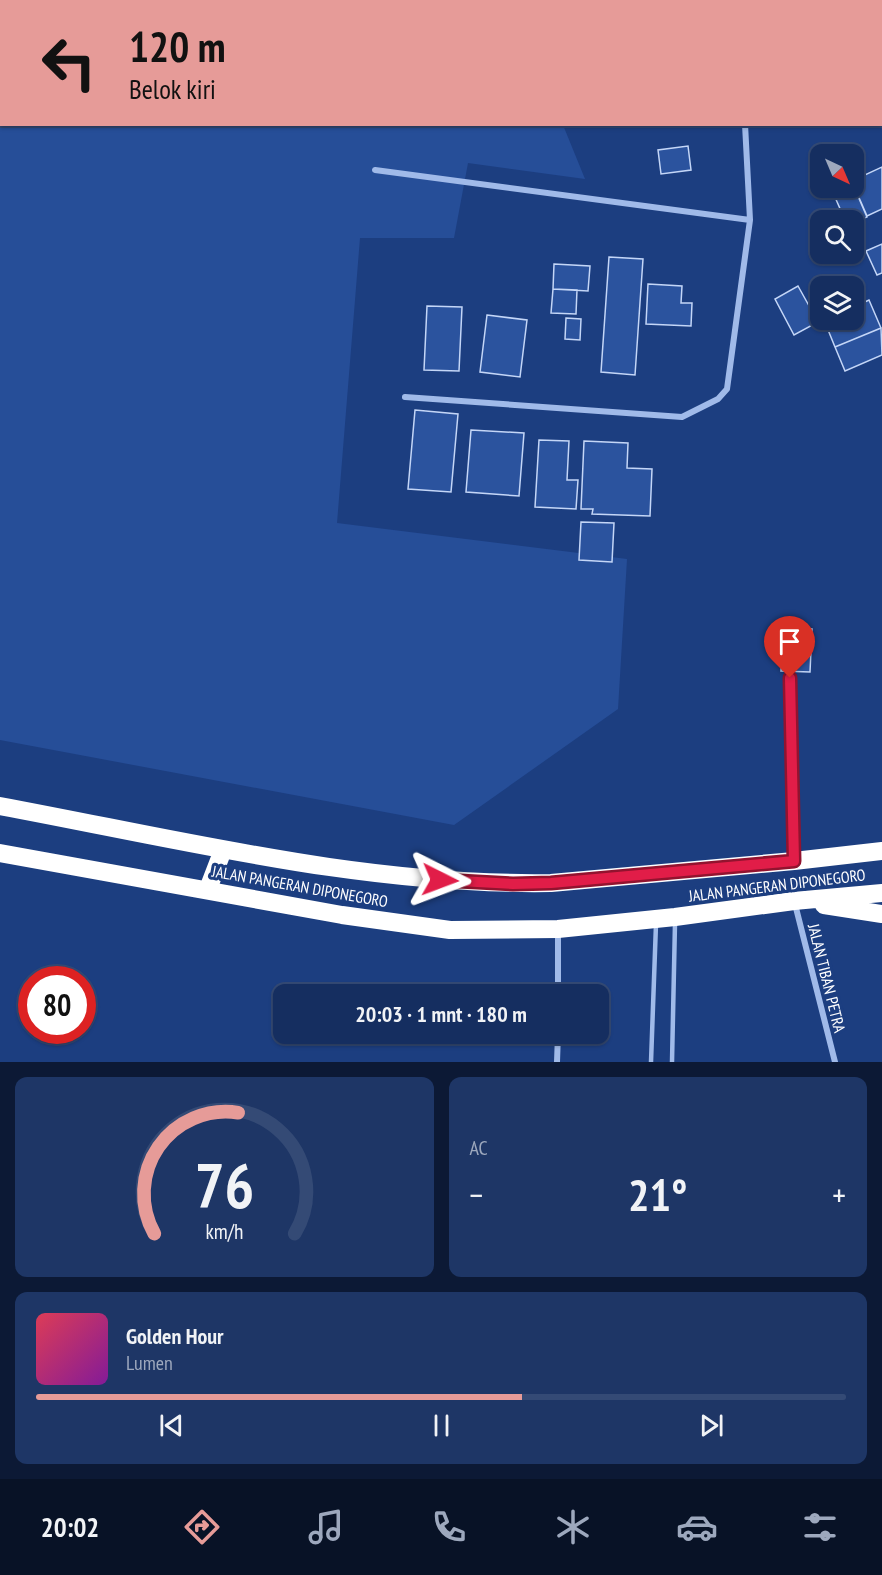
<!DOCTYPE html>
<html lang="id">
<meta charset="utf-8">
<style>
:root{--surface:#152e60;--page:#1e3666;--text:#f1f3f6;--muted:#9da8bd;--line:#344a75;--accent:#e69b98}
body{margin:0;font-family:"PT Sans Narrow",sans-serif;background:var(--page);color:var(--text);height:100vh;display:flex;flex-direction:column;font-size:22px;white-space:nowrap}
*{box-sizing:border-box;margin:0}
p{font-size:20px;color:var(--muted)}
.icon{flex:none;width:33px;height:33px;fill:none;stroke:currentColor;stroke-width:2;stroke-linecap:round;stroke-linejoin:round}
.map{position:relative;height:1062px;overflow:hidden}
.details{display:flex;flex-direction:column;gap:15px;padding:15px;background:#0c1935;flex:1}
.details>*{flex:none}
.guide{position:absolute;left:0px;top:0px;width:882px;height:126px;box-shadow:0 2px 4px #0004,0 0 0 2px var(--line);background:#e69b98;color:#111;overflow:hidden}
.needle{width:39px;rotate:136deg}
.controls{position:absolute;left:810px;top:144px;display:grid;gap:12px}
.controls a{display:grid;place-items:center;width:54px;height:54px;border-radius:12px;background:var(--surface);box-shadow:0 2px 4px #0004,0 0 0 2px var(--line);font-size:30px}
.speed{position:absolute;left:18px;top:966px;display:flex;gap:12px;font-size:30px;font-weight:700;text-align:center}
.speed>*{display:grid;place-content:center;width:78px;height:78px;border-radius:50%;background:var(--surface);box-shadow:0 2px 4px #0004,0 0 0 2px var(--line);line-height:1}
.speed .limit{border:9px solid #d22;background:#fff;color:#111}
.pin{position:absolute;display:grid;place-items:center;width:51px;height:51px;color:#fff;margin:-62px -26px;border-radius:50% 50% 50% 0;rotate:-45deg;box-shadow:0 0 6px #0007}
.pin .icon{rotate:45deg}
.me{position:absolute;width:66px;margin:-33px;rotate:93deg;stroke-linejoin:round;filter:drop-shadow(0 0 4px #0008)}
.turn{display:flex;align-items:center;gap:21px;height:126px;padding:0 30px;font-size:27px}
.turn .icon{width:78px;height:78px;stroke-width:2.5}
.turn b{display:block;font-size:42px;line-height:51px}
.big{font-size:45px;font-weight:800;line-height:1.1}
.details .card{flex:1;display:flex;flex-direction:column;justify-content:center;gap:9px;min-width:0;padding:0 21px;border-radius:12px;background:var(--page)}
.details .dial{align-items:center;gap:0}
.dial svg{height:156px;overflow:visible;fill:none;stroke:var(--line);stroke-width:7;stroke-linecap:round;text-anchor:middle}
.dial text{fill:var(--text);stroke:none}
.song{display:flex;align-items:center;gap:18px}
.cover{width:72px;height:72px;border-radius:9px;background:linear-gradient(135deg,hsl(350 70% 55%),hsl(290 70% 35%))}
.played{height:6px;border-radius:3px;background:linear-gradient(90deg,var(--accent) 60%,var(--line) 60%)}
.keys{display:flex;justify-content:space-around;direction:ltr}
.heat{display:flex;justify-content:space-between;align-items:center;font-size:33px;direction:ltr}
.details .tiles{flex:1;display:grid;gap:15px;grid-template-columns:1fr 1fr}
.card:last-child{grid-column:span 2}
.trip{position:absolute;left:273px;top:984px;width:336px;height:60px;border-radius:12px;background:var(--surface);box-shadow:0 2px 4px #0004,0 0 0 2px var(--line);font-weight:800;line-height:60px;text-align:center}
.tabs{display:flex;height:96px;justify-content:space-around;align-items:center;background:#081226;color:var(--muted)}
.tabs .icon{width:42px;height:42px}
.tabs .current{color:var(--accent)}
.tabs b{font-size:27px;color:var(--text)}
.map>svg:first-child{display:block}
</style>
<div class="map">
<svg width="882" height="1062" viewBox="0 0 882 1062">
<rect width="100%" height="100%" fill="#1c3e80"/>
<path fill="#264e98" d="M0 0 384 1 2 2V124L563 125 585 179 468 163 454 238H360L337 523 627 559 618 709 454 825 0 740Z"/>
<path fill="#2b539e" stroke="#c4d6f7" stroke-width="1.5" d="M714 0H775V2H715Z
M688 146 691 170 661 174 658 150Z
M882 167V209L867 216 854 186V180Z
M854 187 867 217 854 223V220H845L831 188Z
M882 244V273L877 275 866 251Z
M609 257 643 259 635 375 601 372Z
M554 264 590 266 588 291 553 289Z
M648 284 682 286 681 303H692L691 326 646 324Z
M798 286 818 322 794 335 775 299Z
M553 289 577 290 576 314 551 313Z
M869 300 881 328 835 347 824 320H854V307Z
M427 306 462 307 459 371 424 370Z
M487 315 527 320 520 377 480 372Z
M566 318 581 319 580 340 565 339Z
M881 328 882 355 845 371 835 347Z
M415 410 458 414 451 492 408 489Z
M471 430 524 433 519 496 466 492Z
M539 440 569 441 567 480H578L576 509 535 507Z
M584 441 628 443 627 468 652 469 650 516 592 514 593 509H581Z
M581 522 614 523 612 562 579 560Z
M784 628 812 629 810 672 781 671Z"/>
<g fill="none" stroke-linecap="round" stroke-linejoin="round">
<path stroke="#a0bae9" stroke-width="4.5" d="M790 678 794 856
M651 1062 656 924
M672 1062 675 923"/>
<path stroke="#a0bae9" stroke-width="6" d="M624 0 625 2
M796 2 798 1
M880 93 882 94
M375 170 750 220
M405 397 682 417 718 399 727 389 750 220 745 124
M795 904 835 1062
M558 932V994
M557 1062 558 1034"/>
<path stroke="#fff" stroke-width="18" d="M0 806C183 840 364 886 551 883L794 861 882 851
M0 853 342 915 450 930 558 929 675 917 794 901 882 893
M208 889 223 850
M824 905 882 914"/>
</g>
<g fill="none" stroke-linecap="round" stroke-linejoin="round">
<defs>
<path id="route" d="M440 880 513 884 551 883 794 861 790 678"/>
</defs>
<use href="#route" stroke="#92132f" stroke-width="15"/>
<use href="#route" stroke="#e11d48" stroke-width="10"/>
</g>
<g text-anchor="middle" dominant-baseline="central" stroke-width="6" stroke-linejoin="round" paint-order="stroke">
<g font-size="16" fill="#fff" stroke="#1c3e80">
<text transform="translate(777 885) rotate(-7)">JALAN PANGERAN DIPONEGORO</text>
<text transform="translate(300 886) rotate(10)">JALAN PANGERAN DIPONEGORO</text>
<text transform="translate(827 978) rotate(76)">JALAN TIBAN PETRA</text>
</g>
</g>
</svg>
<div class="controls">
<a><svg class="needle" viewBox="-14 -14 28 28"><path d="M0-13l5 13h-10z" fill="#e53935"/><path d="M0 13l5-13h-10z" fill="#9da8bd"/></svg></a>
<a><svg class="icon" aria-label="search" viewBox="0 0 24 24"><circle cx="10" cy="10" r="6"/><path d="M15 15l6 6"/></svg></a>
<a><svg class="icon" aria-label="layers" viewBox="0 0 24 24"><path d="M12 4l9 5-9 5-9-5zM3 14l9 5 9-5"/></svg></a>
</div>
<div class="speed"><div class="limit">80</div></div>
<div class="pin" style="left:790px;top:678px;background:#d93025"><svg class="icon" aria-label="arrive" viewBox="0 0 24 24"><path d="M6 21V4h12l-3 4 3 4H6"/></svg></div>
<svg class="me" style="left:440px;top:880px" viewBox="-20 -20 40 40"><path d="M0-17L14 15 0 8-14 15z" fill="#e11d48" stroke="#fff" stroke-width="4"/></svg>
<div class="trip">20:03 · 1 mnt · 180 m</div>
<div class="guide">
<div class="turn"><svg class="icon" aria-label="left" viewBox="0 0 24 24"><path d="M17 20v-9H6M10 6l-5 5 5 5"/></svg><div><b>120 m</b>Belok kiri</div></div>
</div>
</div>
<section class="details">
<div class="tiles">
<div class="card dial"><svg viewBox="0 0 100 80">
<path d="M14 69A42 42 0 1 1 86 69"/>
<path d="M14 69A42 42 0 0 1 57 7" stroke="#e69b98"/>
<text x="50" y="56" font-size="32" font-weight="700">76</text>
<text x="50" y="72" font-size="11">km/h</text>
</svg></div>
<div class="card"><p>AC</p>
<div class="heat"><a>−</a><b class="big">21°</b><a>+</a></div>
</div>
<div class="card">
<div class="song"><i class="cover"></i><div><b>Golden Hour</b><p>Lumen</p></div></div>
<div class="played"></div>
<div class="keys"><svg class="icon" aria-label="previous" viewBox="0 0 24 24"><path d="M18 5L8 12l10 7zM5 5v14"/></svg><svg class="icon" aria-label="pause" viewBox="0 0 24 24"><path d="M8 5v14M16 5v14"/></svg><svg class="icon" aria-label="next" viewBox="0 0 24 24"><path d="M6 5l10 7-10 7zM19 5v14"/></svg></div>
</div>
</div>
</section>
<nav class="tabs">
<b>20:02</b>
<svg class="icon current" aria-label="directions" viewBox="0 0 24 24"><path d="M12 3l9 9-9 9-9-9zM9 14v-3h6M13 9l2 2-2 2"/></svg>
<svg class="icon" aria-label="music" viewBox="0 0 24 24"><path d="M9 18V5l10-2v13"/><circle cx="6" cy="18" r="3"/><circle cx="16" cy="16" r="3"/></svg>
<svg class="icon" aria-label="phone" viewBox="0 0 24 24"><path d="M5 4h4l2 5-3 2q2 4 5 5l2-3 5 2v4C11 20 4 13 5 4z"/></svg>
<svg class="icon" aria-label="climate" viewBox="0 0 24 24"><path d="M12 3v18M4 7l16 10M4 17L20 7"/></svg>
<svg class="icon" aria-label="car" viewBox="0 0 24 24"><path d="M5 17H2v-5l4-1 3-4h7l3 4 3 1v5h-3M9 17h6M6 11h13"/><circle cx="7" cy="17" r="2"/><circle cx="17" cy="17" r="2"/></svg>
<svg class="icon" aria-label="filters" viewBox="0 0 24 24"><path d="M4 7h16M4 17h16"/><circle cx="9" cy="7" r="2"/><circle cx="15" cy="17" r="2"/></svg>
</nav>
